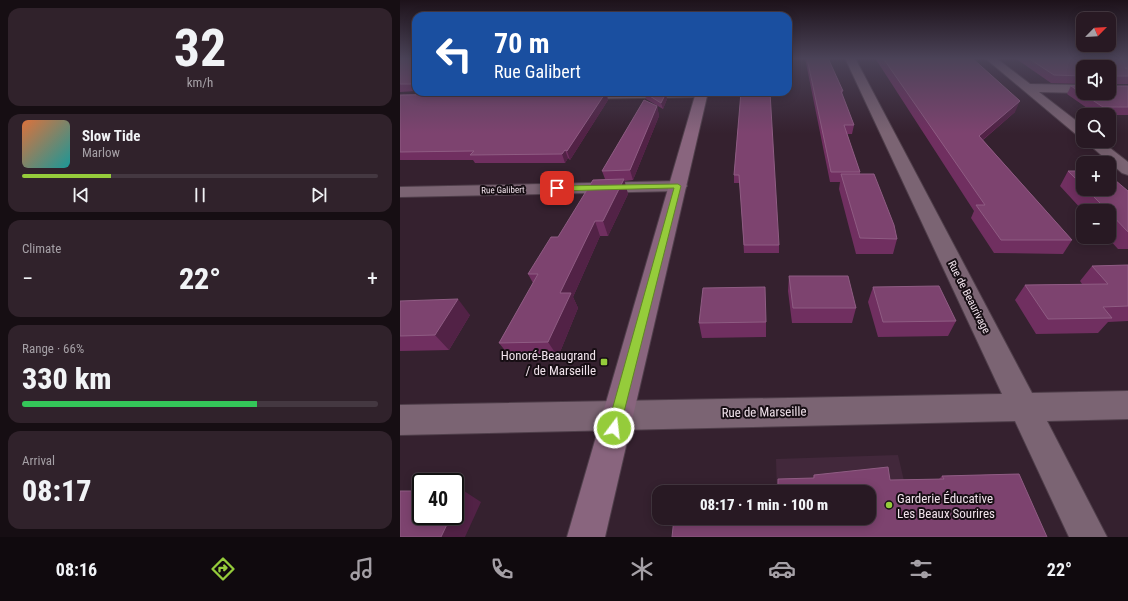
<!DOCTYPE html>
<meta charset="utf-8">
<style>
:root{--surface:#281923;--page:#30222b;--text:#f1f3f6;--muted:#a5a0a6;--line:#443841;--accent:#95cc3b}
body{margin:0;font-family:"Roboto Condensed",sans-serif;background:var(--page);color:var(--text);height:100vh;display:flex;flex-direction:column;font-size:15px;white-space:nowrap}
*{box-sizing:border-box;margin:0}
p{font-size:13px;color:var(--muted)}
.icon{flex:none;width:22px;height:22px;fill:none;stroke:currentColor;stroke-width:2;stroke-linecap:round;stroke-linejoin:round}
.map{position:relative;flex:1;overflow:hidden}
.side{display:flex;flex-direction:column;gap:8px;padding:8px;background:#160e13;width:400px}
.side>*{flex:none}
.hud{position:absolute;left:12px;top:12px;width:380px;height:84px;border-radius:12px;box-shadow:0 2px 10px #0003,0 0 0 1px var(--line);background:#1a4fa0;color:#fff;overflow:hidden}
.needle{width:26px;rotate:66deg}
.controls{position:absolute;left:676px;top:12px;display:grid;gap:8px}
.controls a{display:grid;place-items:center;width:40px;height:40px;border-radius:8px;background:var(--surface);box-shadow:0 2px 10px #0003,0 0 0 1px var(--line);font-size:20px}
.speed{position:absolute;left:12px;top:473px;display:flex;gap:8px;font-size:20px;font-weight:700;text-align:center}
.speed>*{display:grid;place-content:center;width:52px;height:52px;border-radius:50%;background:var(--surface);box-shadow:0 2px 10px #0003,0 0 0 1px var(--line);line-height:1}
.speed .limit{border:2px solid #111;border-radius:6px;background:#fff;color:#111}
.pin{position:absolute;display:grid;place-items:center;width:34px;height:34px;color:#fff;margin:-17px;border-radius:8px;box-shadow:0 2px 6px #0006}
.me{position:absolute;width:44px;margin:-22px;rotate:15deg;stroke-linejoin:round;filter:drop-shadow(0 0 3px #0008)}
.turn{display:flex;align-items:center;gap:14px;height:84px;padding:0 16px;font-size:18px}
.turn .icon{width:52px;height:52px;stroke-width:2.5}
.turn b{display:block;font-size:28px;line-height:34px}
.big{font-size:30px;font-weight:800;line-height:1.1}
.side .card{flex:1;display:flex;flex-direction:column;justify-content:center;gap:6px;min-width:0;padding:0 14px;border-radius:12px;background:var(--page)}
.side .dial{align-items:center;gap:0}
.dial b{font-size:52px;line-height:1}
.song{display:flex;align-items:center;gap:12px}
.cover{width:48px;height:48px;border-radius:6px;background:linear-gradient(135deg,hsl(20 70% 55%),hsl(180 70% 35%))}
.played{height:4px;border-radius:2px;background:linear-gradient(90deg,var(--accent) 25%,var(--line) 25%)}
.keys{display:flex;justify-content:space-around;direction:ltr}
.heat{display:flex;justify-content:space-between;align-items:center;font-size:22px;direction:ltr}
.charge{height:6px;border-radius:3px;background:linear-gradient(90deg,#34c759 66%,var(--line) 0)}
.trip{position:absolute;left:252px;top:485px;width:224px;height:40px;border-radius:12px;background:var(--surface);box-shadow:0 2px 10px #0003,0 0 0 1px var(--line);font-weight:800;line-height:40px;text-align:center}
.menu{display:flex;height:64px;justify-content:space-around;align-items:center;background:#100a0e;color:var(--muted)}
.menu .icon{width:28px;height:28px}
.menu .on{color:var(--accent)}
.menu b{font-size:18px;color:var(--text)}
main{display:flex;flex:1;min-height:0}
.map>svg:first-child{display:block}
</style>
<main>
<section class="side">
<div class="card dial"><b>32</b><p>km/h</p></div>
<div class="card">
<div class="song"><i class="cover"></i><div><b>Slow Tide</b><p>Marlow</p></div></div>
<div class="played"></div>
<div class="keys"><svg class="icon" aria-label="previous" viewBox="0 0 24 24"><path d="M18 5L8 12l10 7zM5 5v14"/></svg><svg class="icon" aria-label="pause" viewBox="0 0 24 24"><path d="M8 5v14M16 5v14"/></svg><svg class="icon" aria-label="next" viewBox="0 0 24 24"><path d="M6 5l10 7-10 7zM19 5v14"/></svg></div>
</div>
<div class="card"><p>Climate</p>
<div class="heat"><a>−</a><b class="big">22°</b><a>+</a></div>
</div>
<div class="card"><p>Range · 66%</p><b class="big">330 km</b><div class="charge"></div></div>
<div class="card"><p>Arrival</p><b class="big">08:17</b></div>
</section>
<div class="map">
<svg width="728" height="537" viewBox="0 0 728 537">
<rect width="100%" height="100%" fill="#35212f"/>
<path fill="#42283b" d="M498 455 517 537 469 518V492H377L376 459Z"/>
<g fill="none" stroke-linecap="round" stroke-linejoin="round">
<defs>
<path id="street" d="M445 58H455L632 393 728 391V419L647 421 707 537H669L615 421 0 435V405L602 394Z
M585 58H596L630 84 683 85V93L639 92 683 126V137L678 136Z
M173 92H307L308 93 306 96 302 97 177 99 173 98 171 95Z
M685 141H701L728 162V175L722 173Z
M278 181 284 182 287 186 284 190 278 191 0 197V187Z"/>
<path id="secondary" d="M296 92H308L205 537H167Z"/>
</defs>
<use href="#street" stroke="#4f3e4a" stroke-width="2"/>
<use href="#secondary" stroke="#4f3e4a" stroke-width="2"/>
<use href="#street" fill="#7b6473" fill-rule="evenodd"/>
<use href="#secondary" fill="#89657e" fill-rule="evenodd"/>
</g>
<path fill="#702f60" d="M0 58H16V91L0 92Z
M405 58H428L443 91 442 94 454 125 452 134H447L460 172V174L497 239 493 254H456L439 189 440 182H430Z
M475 58H572L615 112 583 140 672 240 663 254 594 253 571 218 574 211Z
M615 58H728V84H713V86H728V115H697L667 94 671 86 709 93 683 67V84L651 83Z
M206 92 208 100 170 160 168 158 165 163H75L73 160H0V95Z
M341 92 379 245V253H344L340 183H334V175Z
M245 93 267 99 263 109 246 99Z
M257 106 259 116 233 180 224 181 228 194 208 236H200L173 297 178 308 158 357 111 358 99 343 133 283 128 274 205 179 202 171Z
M668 171H683V189H709L728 191V249H718L707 237H709V211H683L660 186Z
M728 265V321L708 322 698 333 636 334 615 300 625 285 682 284 680 281 692 266Z
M389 276 456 308 452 323H392L388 291Z
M473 287 556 321 548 336 478 337 468 302Z
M0 301 70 315 49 350 0 351Z
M366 322V337L302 338 299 323Z
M619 474 469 518V492H377L378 479 413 478 414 475 490 480 539 479 542 476Z"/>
<path fill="#522246" d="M206 92 208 100 170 160 167 151Z
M266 93 267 99 263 109 261 103Z
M620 101 615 112 574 147 579 136Z
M257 106 259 116 233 180 230 170Z
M165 150 168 158 165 163 162 154Z
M224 179 228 194 208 236 203 221Z
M195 221 200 236 173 297 178 308 158 357 148 342 160 293Z
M58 299 70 315 49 350 35 335Z
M64 491 81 502 65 537H41L51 516H55V508Z"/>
<path fill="#7d436f" stroke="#8f5c83" d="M0 58H16V84H0Z
M407 58H428L443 91H441L454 125H444L460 172H431Z
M483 58H572L620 101 579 136 672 240H601L576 205H585Z
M628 58H728V68H725L728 69V76H712L713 86H728V107H703L671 86H683V93H709V67H683V76L654 75Z
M206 92 167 151 165 150 162 154 70 155 74 151 0 152V95Z
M341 92H370L379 245H344L339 175H334Z
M245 93H266L261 103Z
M244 100 257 106 230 170 202 171Z
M668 171H683V186Z
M441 174H474L494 225 497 239 460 238Z
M709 175 728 191V232L709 212V211H708L686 189H709Z
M224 179 203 221H195L160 293H171L148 342 99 343 138 274H128L151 237H158L193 180Z
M728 265V306L703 307 712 318 648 319 625 285 708 284 692 266Z
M389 276H448L456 308H393Z
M539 286 556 321 483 322 473 287Z
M365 287 366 322 299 323 303 288Z
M58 299 35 335 0 336V301Z
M488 467 490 480 544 479 542 476 619 474 647 537H272L274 518H469V492H378V479L414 478V475Z
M0 491H21V516H51L41 537H0Z
M55 491H64L55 508Z"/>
<linearGradient id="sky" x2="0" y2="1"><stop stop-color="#1d121a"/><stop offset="0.44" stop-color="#4b4358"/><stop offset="1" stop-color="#4b4358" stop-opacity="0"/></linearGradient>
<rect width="728" height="133" fill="url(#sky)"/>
<path fill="#95cc3b" stroke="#618526" d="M278 184 281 186 220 428 218 433 214 435 209 433 207 428 274 188 157 191 153 188 157 186Z"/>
<g fill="#95cc3b" stroke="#170e14" stroke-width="1.5">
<rect x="200" y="358" width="8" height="8" rx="2"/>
<circle cx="489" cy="505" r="4"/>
</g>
<g text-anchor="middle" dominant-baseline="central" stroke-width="4" stroke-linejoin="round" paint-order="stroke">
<g font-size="9" fill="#f0e2eb" stroke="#170e14">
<text transform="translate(103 190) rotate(-1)">Rue Galibert</text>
</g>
<g font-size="11" fill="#f0e2eb" stroke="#170e14">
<text transform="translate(569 297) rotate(63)">Rue de Beaurivage</text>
</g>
<g font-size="13" fill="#f0e2eb" stroke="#170e14" text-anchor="end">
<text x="196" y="355">Honoré-Beaugrand<tspan x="196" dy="15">/ de Marseille</tspan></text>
<text x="497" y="498" text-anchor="start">Garderie Éducative<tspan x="497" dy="15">Les Beaux Sourires</tspan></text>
</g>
<g font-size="13" fill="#f0e2eb" stroke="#170e14">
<text transform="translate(364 412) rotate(-1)">Rue de Marseille</text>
</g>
</g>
</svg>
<div class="controls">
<a><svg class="needle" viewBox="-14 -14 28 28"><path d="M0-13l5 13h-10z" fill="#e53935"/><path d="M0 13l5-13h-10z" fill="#a5a0a6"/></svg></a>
<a><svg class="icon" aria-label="sound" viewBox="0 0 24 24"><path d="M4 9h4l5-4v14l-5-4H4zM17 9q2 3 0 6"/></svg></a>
<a><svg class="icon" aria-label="search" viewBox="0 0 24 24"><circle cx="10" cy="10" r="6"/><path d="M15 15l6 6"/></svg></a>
<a>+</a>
<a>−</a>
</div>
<div class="speed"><div class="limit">40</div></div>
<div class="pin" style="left:157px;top:188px;background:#d93025"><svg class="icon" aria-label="arrive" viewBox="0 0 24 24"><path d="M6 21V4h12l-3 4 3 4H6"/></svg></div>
<svg class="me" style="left:214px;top:428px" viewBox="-20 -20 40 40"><circle r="17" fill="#95cc3b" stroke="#fff" stroke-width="3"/><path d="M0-11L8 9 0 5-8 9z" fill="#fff"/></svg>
<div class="trip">08:17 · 1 min · 100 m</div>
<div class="hud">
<div class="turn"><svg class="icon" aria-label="left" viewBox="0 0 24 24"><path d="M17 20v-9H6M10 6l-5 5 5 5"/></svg><div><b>70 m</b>Rue Galibert</div></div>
</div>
</div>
</main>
<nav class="menu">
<b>08:16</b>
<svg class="icon on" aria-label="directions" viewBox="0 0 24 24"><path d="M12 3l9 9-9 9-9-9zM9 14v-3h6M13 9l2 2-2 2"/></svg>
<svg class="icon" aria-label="music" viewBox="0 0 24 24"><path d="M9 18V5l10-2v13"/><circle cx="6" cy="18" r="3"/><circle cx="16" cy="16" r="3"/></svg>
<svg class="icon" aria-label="phone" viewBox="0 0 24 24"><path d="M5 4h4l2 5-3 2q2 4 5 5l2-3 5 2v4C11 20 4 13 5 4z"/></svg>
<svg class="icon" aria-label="climate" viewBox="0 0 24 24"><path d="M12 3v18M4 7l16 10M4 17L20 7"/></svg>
<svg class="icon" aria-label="car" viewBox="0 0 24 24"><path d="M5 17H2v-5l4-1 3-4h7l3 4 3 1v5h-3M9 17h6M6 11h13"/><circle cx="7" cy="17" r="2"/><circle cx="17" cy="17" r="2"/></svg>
<svg class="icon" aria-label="filters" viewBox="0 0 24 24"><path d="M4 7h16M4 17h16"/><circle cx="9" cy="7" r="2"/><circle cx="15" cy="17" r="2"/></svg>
<b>22°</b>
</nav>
